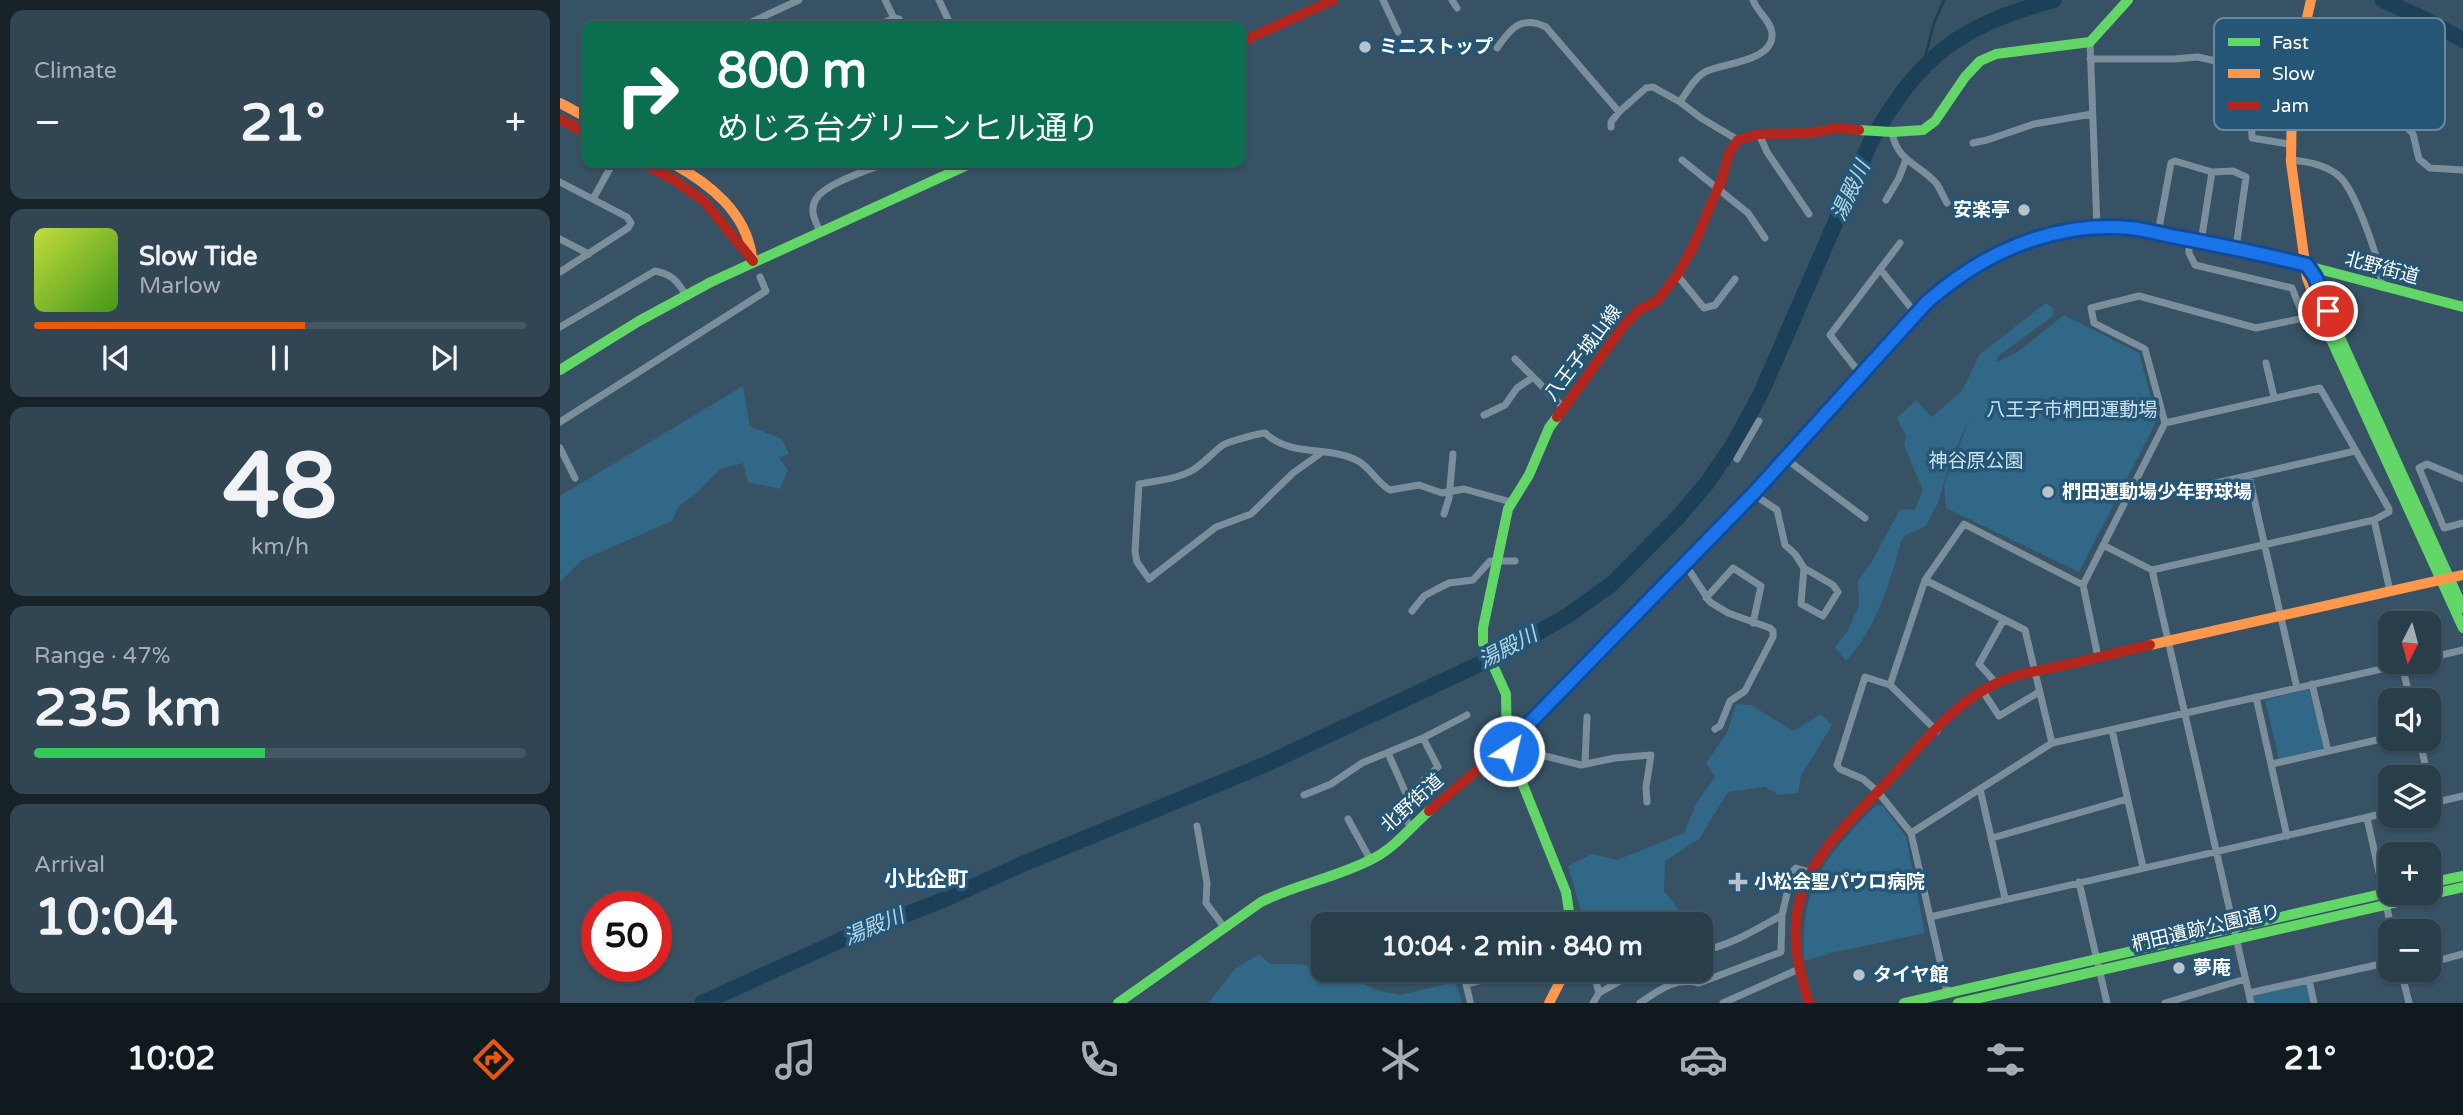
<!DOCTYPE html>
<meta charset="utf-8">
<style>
:root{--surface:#293e4b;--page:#314552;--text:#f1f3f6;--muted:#a5aeb5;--line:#455763;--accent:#ea580c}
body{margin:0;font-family:"Varela Round","Noto Sans JP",sans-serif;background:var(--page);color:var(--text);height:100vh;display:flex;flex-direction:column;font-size:26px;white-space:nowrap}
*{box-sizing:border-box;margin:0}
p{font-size:23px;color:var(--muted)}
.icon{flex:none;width:38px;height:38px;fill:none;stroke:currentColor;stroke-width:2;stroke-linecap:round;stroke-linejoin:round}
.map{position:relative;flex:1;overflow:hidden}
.side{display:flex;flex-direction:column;gap:10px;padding:10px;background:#172229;width:560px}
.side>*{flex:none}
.guide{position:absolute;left:21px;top:21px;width:665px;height:147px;border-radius:14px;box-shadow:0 2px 5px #0004,0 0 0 2px var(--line);background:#0b6e4f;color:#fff;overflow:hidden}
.needle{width:46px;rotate:186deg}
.tools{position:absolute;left:1818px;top:611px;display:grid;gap:14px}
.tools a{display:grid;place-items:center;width:63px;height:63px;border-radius:14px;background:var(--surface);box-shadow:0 2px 5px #0004,0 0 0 2px var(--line);font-size:35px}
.speed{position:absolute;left:21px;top:891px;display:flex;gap:14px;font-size:35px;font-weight:700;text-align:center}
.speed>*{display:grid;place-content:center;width:91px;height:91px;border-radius:50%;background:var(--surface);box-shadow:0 2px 5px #0004,0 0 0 2px var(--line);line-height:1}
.speed .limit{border:10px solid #d22;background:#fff;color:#111}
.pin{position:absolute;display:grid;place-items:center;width:60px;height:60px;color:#fff;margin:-30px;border:4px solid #fff;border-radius:50%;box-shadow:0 2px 7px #0007}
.me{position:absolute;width:77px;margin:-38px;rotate:35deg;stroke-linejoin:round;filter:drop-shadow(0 0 5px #0008)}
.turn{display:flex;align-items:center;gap:24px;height:147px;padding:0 21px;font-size:32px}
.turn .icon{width:91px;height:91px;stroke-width:2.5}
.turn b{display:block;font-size:49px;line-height:60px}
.big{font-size:52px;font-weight:800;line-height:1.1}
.side .widget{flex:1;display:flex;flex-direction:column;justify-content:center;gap:10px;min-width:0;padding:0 24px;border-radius:14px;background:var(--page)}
.side .dial{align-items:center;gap:0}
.dial b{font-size:91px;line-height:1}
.song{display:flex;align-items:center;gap:21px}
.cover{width:84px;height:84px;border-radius:10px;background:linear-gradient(135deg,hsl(70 70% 55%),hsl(100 70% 35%))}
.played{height:7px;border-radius:4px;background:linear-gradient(90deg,var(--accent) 55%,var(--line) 55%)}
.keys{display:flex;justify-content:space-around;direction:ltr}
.heat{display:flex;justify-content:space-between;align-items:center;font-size:38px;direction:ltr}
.charge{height:10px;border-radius:5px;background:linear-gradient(90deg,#34c759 47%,var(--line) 0)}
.trip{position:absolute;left:751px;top:912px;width:402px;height:70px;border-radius:14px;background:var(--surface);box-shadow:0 2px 5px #0004,0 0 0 2px var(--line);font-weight:800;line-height:70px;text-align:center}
.tabs{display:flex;height:112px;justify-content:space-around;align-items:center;background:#10191e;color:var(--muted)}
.tabs .icon{width:49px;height:49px}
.tabs .active{color:var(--accent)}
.tabs b{font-size:32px;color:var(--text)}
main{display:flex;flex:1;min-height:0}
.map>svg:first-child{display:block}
</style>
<main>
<section class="side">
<div class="widget"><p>Climate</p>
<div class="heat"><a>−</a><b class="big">21°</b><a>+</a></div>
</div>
<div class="widget">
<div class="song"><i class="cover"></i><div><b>Slow Tide</b><p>Marlow</p></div></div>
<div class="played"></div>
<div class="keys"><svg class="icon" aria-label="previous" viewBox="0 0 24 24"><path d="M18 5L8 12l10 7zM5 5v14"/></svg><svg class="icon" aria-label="pause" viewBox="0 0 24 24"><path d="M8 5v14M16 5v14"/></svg><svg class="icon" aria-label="next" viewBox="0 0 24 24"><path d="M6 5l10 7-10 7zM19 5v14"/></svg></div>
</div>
<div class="widget dial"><b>48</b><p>km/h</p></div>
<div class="widget"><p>Range · 47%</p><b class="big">235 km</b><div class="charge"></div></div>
<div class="widget"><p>Arrival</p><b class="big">10:04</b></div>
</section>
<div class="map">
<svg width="1903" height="1003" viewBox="0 0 1903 1003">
<rect width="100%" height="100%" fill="#375264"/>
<path fill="#316787" d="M1486 303 1494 309 1493 316 1438 356 1436 362 1456 353 1504 315 1579 353 1597 420 1519 572 1386 508 1384 485 1411 415 1389 464 1378 503 1366 526 1344 536 1341 541C1330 583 1316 629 1286 661L1275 647 1288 630 1299 605 1298 581 1311 563 1339 511 1344 509 1354 510 1363 491 1344 445 1346 436 1337 418 1356 400 1372 417 1402 391 1420 354Z
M183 386 190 426 222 439 229 454 219 458 228 470 220 489 188 482 183 463 160 469 138 492 119 506 112 521 22 560 0 582V496Z
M1749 689 1764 748 1719 759 1705 700Z
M1176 704 1191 705 1233 731 1261 714 1272 725 1241 776 1238 793 1219 795 1205 787 1168 792 1139 839 1105 861 1104 891 1125 917 1123 924H1025L1008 866 1032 854 1057 860 1124 833 1136 804 1155 777 1146 763 1168 731Z
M1316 805 1323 806 1346 837 1365 933 1271 953 1244 961C1240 883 1265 858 1316 805Z
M699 954 710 964H740L798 980 815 990 840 995 895 982 902 1003H648L675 969Z
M1749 980 1754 1003H1691L1689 993Z"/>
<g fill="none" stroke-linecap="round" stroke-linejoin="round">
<path stroke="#1c4058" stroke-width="2.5" d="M1363 65 1374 23 1384 0"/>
<path stroke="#1c4058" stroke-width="16" d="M1823 0 1868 21 1903 40
M142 1003 281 940 383 900 465 863 704 765 941 654 1007 616 1053 583 1119 516 1147 483 1173 445 1201 393 1311 141C1360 55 1399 26 1494 0"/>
<path stroke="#7b8e9b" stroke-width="7" d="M325 0 334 18 339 19 342 26
M379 0 391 26
M823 0 838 32
M892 0 897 8
M183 26 239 0
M317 26 334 18
M1530 42 1537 227
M937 48C951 28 961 15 986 27L1059 112
M1530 59H1614L1638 57 1721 76 1782 87 1819 104 1838 117 1853 134 1859 159 1870 168 1903 170
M1690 67 1692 138 1729 144
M1120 102C1127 92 1134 78 1145 72 1161 63 1215 62 1212 33 1211 21 1197 12 1193 0
M1051 127V122L1059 112 1086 88 1093 87 1120 102 1141 118 1178 140
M1332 132C1337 162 1358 163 1376 183 1380 188 1383 197 1387 203
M1199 134 1207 152 1249 214
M1413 143 1427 140 1474 124 1532 114
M1122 160 1188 213 1205 238
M1729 160C1747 161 1768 165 1781 178 1796 194 1823 266 1821 287
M0 182 67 217 71 223 68 228 0 272
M33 199 53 163
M1326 200 1339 178 1346 159
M260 231C255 221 249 210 256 199 264 184 309 170 325 163
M1598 233 1611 163 1615 161 1652 172
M0 239 29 254
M1641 242 1652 172 1673 171 1686 177 1676 248
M1320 269 1356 314
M1117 275 1144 308 1155 305 1175 279
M0 327 95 271C112 274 117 281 126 295
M955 359 1003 407
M1706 363 1714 397
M1301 375 1270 335 1340 243
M924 415 945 405 957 388 972 378
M0 422 206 291 200 277
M0 448 15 478
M761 453 733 473 691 514 656 527 589 579 577 562 575 552 579 484C596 481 617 479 633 470 644 463 652 453 663 445 667 442 700 433 705 433 731 458 769 445 798 461 811 468 817 483 830 490L859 485 882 493 904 489 951 502
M1177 459 1199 421
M1226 459 1305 518
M1689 476 1737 688
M1903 479 1867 464 1859 468 1884 528 1903 523
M1576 481 1604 495 1795 451
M1193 494 1217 510 1225 545 1235 554 1244 568 1241 604 1263 616 1278 592 1273 585 1244 568
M884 514 889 498 893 454
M1814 520 1830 591
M1543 545 1592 570 1814 520 1829 512V509L1760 388 1605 423
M1125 564 1150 602 1168 613 1210 628 1213 631V637L1185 691 1170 701 1160 726 1155 729
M1592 570 1691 1003
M1365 580 1465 630 1492 743
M1523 585 1605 423 1585 349 1534 323 1531 308 1579 296 1696 328 1744 318 1732 288 1635 265 1629 253V240
M1146 598 1173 568 1201 586 1193 623
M852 611 864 596 877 589 889 583 913 580 930 561H955
M1869 658 1903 650
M1842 664 1850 700
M1436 683 1419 664 1444 619
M1752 684 1768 751
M1330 685 1305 677 1277 765 1280 769 1303 779 1318 792 1351 833 1387 992
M1422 690 1439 716 1479 692
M1696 697 1727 836
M1552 730 1583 867
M1377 731 1330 685 1365 580 1404 524 1523 585 1538 657
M1859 738 1868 777
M828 753 848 798
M952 758 981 755 1021 765 1055 758 1091 755 1086 787 1087 802
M1025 764 1027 717
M1712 764 1830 737
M1869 782 1874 803
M1420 789 1445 898
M744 795 771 784 802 763 863 738 907 715
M1869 804 1903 796
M1807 818 1832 931
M788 819 811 861
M637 826 647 883 646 903 664 927
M851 828 844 816C849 790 859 784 878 767L863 738
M1351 833 1492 743 1853 662
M1432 838 1567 799
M1519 882 1547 1003
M1370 917 1830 812
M1141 951C1170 946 1197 929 1222 915L1232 872 1236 868 1250 872
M1869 963 1903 954
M1033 970 1039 993
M1841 970 1849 1003
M1749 980 1754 1003
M1689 993 1830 962
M910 1001 906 984 963 970
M1033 1003 1039 993 1079 970
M1080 1003C1099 990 1115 977 1139 983L1221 952 1222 915
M1163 1003 1239 969
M1605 1003 1685 979"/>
<path stroke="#63d668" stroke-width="10" d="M1299 130 1332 132 1363 130 1375 121 1405 77 1420 61 1436 54 1530 42 1568 0
M1536 227 1575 230 1683 249 1903 307
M1747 266 1755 277 1768 311 1903 608
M1768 333 1903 628
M0 370 79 321 151 282 412 163
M997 417 989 428 969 475 948 509 923 628V643L946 694 947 745 1006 892 1011 924
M1869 883 1903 876
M558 1003 701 902C737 884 779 877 814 858 834 848 852 826 869 811
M1344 1003 1830 892
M1398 1003 1903 887"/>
<path stroke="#ff974d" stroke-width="10" d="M1751 0 1736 66 1732 98 1731 162 1747 278 1768 333
M0 103 26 117
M112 163C150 184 186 212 192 257
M1072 618 1193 494 1280 398
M1590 645 1903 575
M989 1003 1006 970"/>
<path stroke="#b3261e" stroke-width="10" d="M681 42 773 0
M0 119 26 133
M83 163 114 180 144 201 193 261
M1280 398C1309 366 1336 331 1367 302 1413 260 1473 231 1536 227
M997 417 1065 324 1079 310 1097 301 1117 275 1132 249 1161 181 1169 153 1178 140 1199 134 1251 133 1276 128 1299 130
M869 811 947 745 1072 618
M1249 1003C1238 968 1230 935 1240 899 1254 850 1296 816 1329 780 1361 746 1392 704 1435 684 1454 674 1476 671 1496 667 1528 660 1559 652 1590 645"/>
</g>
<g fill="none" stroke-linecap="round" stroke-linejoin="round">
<defs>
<path id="route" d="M949 751 947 746 1193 494 1366 303C1422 253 1493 221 1570 228 1589 230 1608 236 1627 239 1668 247 1707 255 1747 265L1755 277 1768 311"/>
</defs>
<use href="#route" stroke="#114b97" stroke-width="18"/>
<use href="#route" stroke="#1a73e8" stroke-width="12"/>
</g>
<g fill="#b9c2c9" stroke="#255676" stroke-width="2.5">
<circle cx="805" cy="47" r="7"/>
<circle cx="1464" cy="210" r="7"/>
<circle cx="1488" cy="492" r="7"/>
<path d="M1174.5 871.5h7v7h7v7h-7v7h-7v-7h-7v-7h7z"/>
<circle cx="1619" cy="968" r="7"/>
<circle cx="1299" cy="975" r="7"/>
</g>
<g text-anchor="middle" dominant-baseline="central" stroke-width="7" stroke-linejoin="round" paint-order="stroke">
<g font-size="19" font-weight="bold" fill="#fff" stroke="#255676" text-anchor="start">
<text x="819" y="47">ミニストップ</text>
<text x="1450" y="210" text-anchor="end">安楽亭</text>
<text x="1502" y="492">椚田運動場少年野球場</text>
<text x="1194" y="882">小松会聖パウロ病院</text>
<text x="1633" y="968">夢庵</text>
<text x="1313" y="975">タイヤ館</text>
</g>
<g font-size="19" fill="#fff" stroke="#255676">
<text transform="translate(1822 268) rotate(15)">北野街道</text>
<text transform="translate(1023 353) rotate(-53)">八王子城山線</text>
<text transform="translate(852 803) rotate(-42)">北野街道</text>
<text transform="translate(1646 928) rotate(-13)">椚田遺跡公園通り</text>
</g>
<g font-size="19" fill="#c8e2f2" stroke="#255676">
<text x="1512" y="410">八王子市椚田運動場</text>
<text x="1416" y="461">神谷原公園</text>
</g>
<g font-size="21" font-style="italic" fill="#b1d5ea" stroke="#255676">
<text transform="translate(1291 191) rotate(-65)">湯殿川</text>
<text transform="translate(948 648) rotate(-28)">湯殿川</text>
<text transform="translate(314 927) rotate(-23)">湯殿川</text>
</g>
<g font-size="21" font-weight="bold" fill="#fff" stroke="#255676">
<text x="366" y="879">小比企町</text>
</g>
</g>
<rect x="1654" y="18" width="231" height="112" rx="10" fill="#255676" stroke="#66899f" stroke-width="2"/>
<rect x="1668" y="38" width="32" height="8" fill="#63d668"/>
<rect x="1668" y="69" width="32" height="9" fill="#ff974d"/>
<rect x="1668" y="101" width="32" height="8" fill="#b3261e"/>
<g font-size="19" fill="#fff">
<text x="1712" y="49">Fast</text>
<text x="1712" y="80">Slow</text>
<text x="1712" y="112">Jam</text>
</g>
</svg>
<div class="tools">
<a><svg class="needle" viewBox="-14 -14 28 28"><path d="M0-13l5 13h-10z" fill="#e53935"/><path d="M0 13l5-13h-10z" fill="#a5aeb5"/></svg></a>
<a><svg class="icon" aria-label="sound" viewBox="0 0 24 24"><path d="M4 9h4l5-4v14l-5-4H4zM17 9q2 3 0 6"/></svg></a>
<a><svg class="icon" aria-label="layers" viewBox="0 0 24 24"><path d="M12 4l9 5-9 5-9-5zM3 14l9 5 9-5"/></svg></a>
<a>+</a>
<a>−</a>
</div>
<div class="speed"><div class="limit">50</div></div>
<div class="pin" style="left:1768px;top:311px;background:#d93025"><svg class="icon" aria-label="arrive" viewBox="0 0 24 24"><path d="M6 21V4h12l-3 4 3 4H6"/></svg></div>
<svg class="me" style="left:949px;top:751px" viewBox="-20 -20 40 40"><circle r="17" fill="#1a73e8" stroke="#fff" stroke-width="3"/><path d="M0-11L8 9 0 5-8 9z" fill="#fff"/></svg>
<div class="trip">10:04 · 2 min · 840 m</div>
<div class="guide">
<div class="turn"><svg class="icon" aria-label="right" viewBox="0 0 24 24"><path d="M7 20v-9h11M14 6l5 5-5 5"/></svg><div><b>800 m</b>めじろ台グリーンヒル通り</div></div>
</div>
</div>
</main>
<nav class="tabs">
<b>10:02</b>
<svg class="icon active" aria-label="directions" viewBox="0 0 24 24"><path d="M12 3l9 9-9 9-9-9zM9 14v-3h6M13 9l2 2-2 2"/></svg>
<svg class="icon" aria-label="music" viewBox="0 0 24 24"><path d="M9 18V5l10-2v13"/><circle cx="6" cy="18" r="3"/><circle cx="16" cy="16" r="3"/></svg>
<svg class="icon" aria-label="phone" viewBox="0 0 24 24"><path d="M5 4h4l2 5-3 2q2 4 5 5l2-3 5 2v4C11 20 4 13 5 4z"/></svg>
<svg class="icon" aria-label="climate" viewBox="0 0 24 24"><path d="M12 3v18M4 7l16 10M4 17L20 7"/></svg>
<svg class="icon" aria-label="car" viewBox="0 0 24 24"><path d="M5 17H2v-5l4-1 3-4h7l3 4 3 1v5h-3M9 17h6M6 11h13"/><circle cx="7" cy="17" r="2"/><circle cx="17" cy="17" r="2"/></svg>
<svg class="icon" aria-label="filters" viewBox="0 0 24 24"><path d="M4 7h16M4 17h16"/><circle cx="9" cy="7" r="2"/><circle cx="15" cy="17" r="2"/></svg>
<b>21°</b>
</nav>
